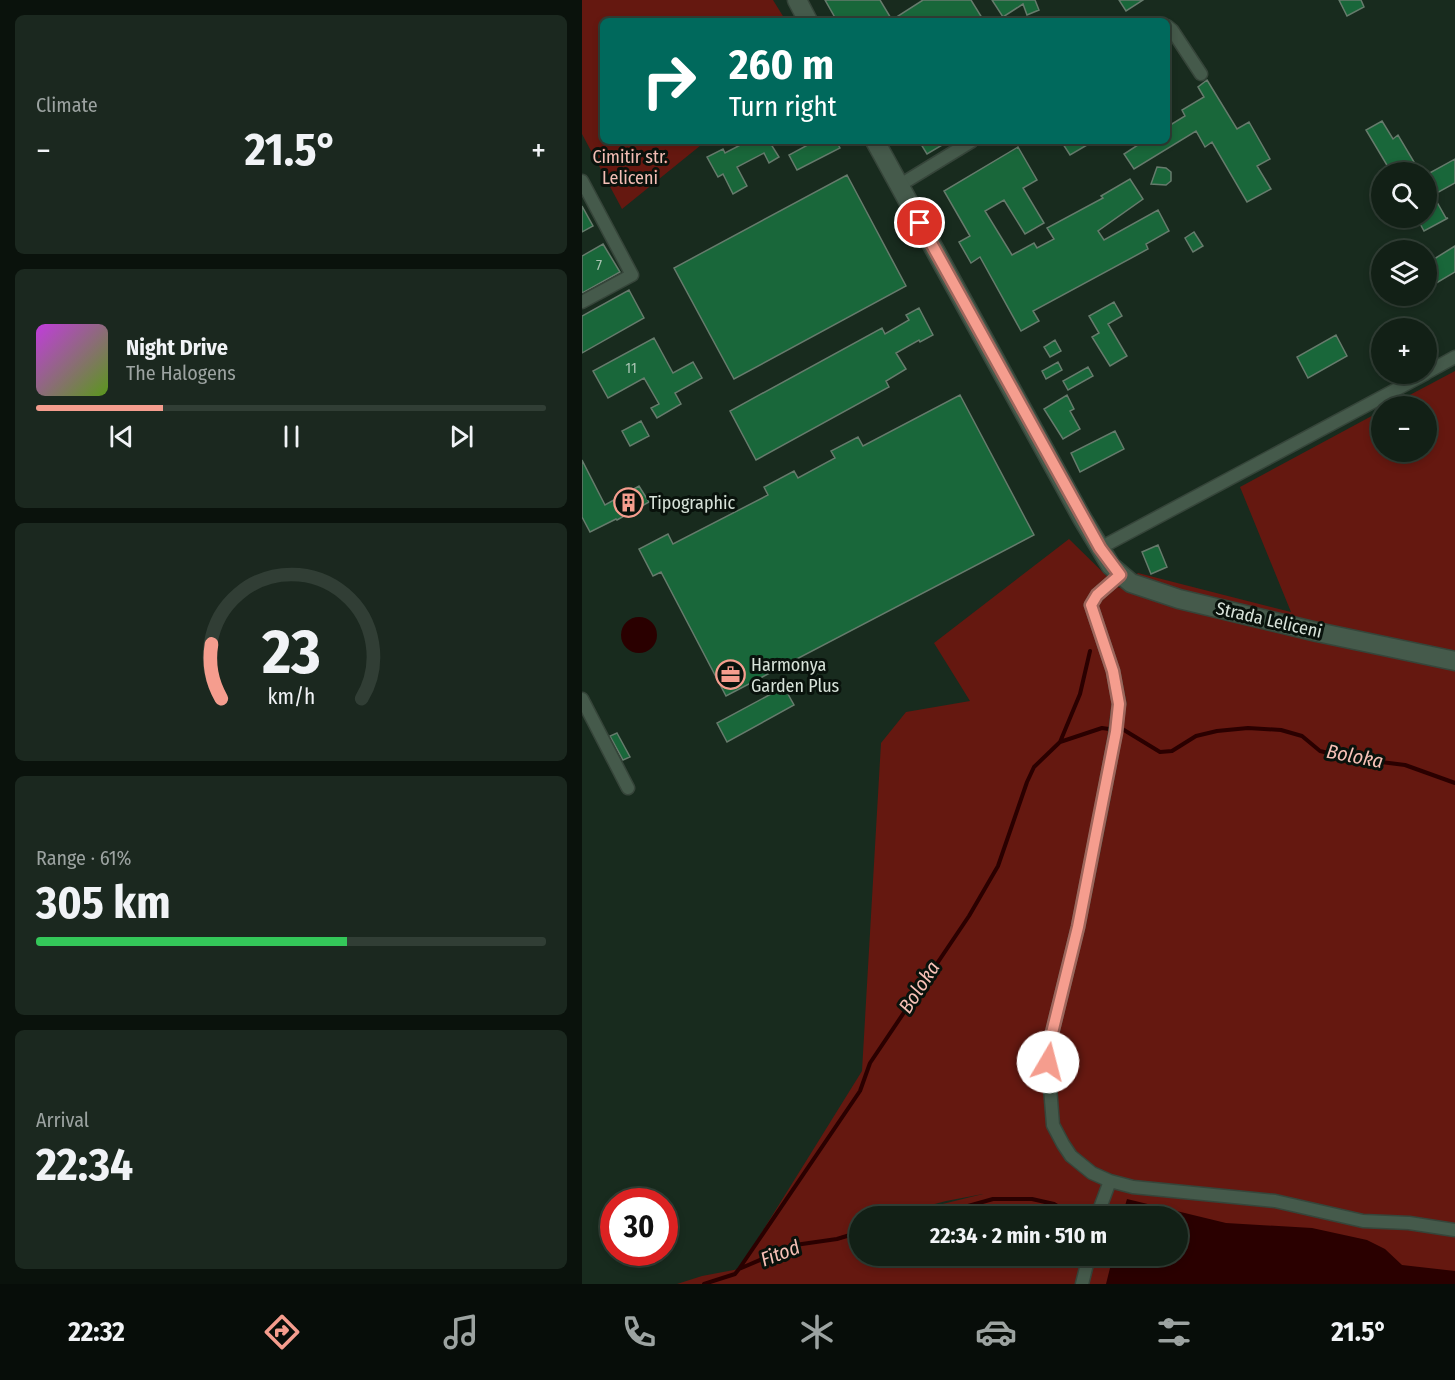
<!DOCTYPE html>
<meta charset="utf-8">
<style>
:root{--surface:#122016;--page:#1b281f;--text:#f1f3f6;--muted:#9ca3a1;--line:#313e35;--accent:#f59d8e}
body{margin:0;font-family:"Fira Sans Condensed",sans-serif;background:var(--page);color:var(--text);height:100vh;display:flex;flex-direction:column;font-size:22px;white-space:nowrap}
*{box-sizing:border-box;margin:0}
p{font-size:20px;color:var(--muted)}
.icon{flex:none;width:33px;height:33px;fill:none;stroke:currentColor;stroke-width:2;stroke-linecap:round;stroke-linejoin:round}
.map{position:relative;flex:1;overflow:hidden}
.drawer{display:flex;flex-direction:column;gap:15px;padding:15px;background:#0a120c;width:582px}
.drawer>*{flex:none}
.banner{position:absolute;left:18px;top:18px;width:570px;height:126px;border-radius:9px;box-shadow:0 3px 9px #0003,0 0 0 2px var(--line);background:#00695c;color:#fff;overflow:hidden}
.controls{position:absolute;left:789px;top:162px;display:grid;gap:12px}
.controls a{display:grid;place-items:center;width:66px;height:66px;border-radius:50%;background:var(--surface);box-shadow:0 3px 9px #0003,0 0 0 2px var(--line);font-size:30px}
.speed{position:absolute;left:18px;top:1188px;display:flex;gap:12px;font-size:30px;font-weight:700;text-align:center}
.speed>*{display:grid;place-content:center;width:78px;height:78px;border-radius:50%;background:var(--surface);box-shadow:0 3px 9px #0003,0 0 0 2px var(--line);line-height:1}
.speed .limit{border:9px solid #d22;background:#fff;color:#111}
.pin{position:absolute;display:grid;place-items:center;width:51px;height:51px;color:#fff;margin:-26px;border:3px solid #fff;border-radius:50%;box-shadow:0 2px 6px #0007}
.me{position:absolute;width:66px;margin:-33px;rotate:8deg;stroke-linejoin:round;filter:drop-shadow(0 0 4px #0008)}
.turn{display:flex;align-items:center;gap:21px;height:126px;padding:0 30px;font-size:27px}
.turn .icon{width:78px;height:78px;stroke-width:2.5}
.turn b{display:block;font-size:42px;line-height:51px}
.big{font-size:45px;font-weight:700;line-height:1.1}
.drawer .tile{flex:1;display:flex;flex-direction:column;justify-content:center;gap:9px;min-width:0;padding:0 21px;border-radius:9px;background:var(--page)}
.drawer .dial{align-items:center;gap:0}
.dial svg{height:156px;overflow:visible;fill:none;stroke:var(--line);stroke-width:7;stroke-linecap:round;text-anchor:middle}
.dial text{fill:var(--text);stroke:none}
.song{display:flex;align-items:center;gap:18px}
.cover{width:72px;height:72px;border-radius:9px;background:linear-gradient(135deg,hsl(290 70% 55%),hsl(90 70% 35%))}
.played{height:6px;border-radius:3px;background:linear-gradient(90deg,var(--accent) 25%,var(--line) 25%)}
.keys{display:flex;justify-content:space-around;direction:ltr}
.heat{display:flex;justify-content:space-between;align-items:center;font-size:33px;direction:ltr}
.charge{height:9px;border-radius:4px;background:linear-gradient(90deg,#34c759 61%,var(--line) 0)}
.trip{position:absolute;left:267px;top:1206px;width:339px;height:60px;border-radius:30px;background:var(--surface);box-shadow:0 3px 9px #0003,0 0 0 2px var(--line);font-weight:700;line-height:60px;text-align:center}
.tabs{display:flex;height:96px;justify-content:space-around;align-items:center;background:#070d09;color:var(--muted)}
.tabs .icon{width:42px;height:42px}
.tabs .current{color:var(--accent)}
.tabs b{font-size:27px;color:var(--text)}
main{display:flex;flex:1;min-height:0}
.map>svg:first-child{display:block}
</style>
<main>
<section class="drawer">
<div class="tile"><p>Climate</p>
<div class="heat"><a>−</a><b class="big">21.5°</b><a>+</a></div>
</div>
<div class="tile">
<div class="song"><i class="cover"></i><div><b>Night Drive</b><p>The Halogens</p></div></div>
<div class="played"></div>
<div class="keys"><svg class="icon" aria-label="previous" viewBox="0 0 24 24"><path d="M18 5L8 12l10 7zM5 5v14"/></svg><svg class="icon" aria-label="pause" viewBox="0 0 24 24"><path d="M8 5v14M16 5v14"/></svg><svg class="icon" aria-label="next" viewBox="0 0 24 24"><path d="M6 5l10 7-10 7zM19 5v14"/></svg></div>
</div>
<div class="tile dial"><svg viewBox="0 0 100 80">
<path d="M14 69A42 42 0 1 1 86 69"/>
<path d="M14 69A42 42 0 0 1 9 41" stroke="#f59d8e"/>
<text x="50" y="56" font-size="32" font-weight="700">23</text>
<text x="50" y="72" font-size="11">km/h</text>
</svg></div>
<div class="tile"><p>Range · 61%</p><b class="big">305 km</b><div class="charge"></div></div>
<div class="tile"><p>Arrival</p><b class="big">22:34</b></div>
</section>
<div class="map">
<svg width="873" height="1284" viewBox="0 0 873 1284">
<rect width="100%" height="100%" fill="#182b1e"/>
<path fill="#651810" fill-rule="evenodd" d="M0 0H191L204 21H21V141H124L40 209 0 134Z
M873 371V1284H95L120 1276 157 1269 280 1071 299 743 324 712 388 701 352 643 487 539 537 588 556 573 709 612 658 487 799 411 800 452H844V406H807ZM401 1194 312 1216H596V1256H278V1216H307L364 1201Z"/>
<path fill="#2a0000" d="M39 635a18 18 0 1 1 36 0a18 18 0 1 1-36 0Z
M545 1199 644 1223 730 1228 785 1240 803 1249 820 1265 873 1271V1284H524L531 1256H596V1216H540Z"/>
<g fill="none" stroke-linecap="round" stroke-linejoin="round">
<path stroke="#2a0000" stroke-width="4" d="M542 730 578 752 590 751 614 736 635 731 666 728 699 730 720 736 738 751 767 758 823 765 873 783
M478 742 498 694 508 651
M323 1216 379 1208 411 1199H450L472 1204 492 1216
M157 1269 278 1091 288 1063 387 916 416 866 445 782 452 767 478 742 520 728 527 729
M122 1284 153 1274 157 1269 213 1245 255 1239 278 1232"/>
</g>
<path fill="#19673a" stroke="#667b6c" stroke-width="1.5" d="M243 0H298L310 20 341 0H389L402 21H384L381 17 374 21H255Z
M410 0H453L457 10 445 15 441 4 421 17Z
M537 0H561L544 11Z
M757 0H779L782 7 765 16Z
M625 80 655 129 667 122 688 159 675 166 689 189 665 202 630 142 623 147 614 131 552 169 542 154 562 141H585V127L603 116 600 110 622 97 616 87Z
M800 121 811 139 816 135 838 172H809L784 130Z
M166 141H187L197 157 187 163 182 153 155 167 165 186 151 194 141 174 136 177 125 157 141 149 143 153Z
M233 141H254L258 148 215 170 207 155Z
M337 141H367L345 154Z
M479 141H512L488 155Z
M436 147 455 180 441 188 462 223 443 234 422 200 403 211 430 255 452 243 455 248 472 239 465 228 521 198 519 196 548 179 561 199 516 231 522 240 576 210 587 231 564 244 566 249 451 311 457 321 439 331 398 257 389 263 377 242 388 236 362 191Z
M873 159V183L851 195 864 218H866L842 231 835 218H844V175Z
M575 167 584 168 589 172V181L584 185 569 184Z
M265 175 324 286 152 379 92 268Z
M0 206 11 226 0 232Z
M612 232 621 246 611 252 603 238Z
M21 244 38 272 0 293V256Z
M873 246V272L851 285 844 275V264Z
M47 290 62 318 0 353V316Z
M532 302 540 316 526 324 545 356 528 366 510 337 517 333 507 316Z
M337 308 351 335 338 342 337 340 314 353 324 369 304 381 307 387 174 460 148 411 300 328 303 334 327 320 324 315Z
M754 335 765 356 726 378 715 357Z
M72 338 91 373 111 362 120 378 93 393 99 404 75 418 69 408 77 404 62 378 26 398 11 371Z
M473 340 479 351 468 357 462 347Z
M476 362 480 370 464 379 460 371Z
M506 367 511 376 486 390 481 381Z
M378 395 452 535 144 696 79 572 71 576 57 549 86 534 91 544 186 495 182 487 212 471 216 478 253 458 249 451 276 437 281 446Z
M485 395 492 409 488 411 498 429 481 439 462 409Z
M59 421 67 436 48 446 40 431Z
M533 431 542 449 498 472 489 453Z
M0 460 23 505 57 486 67 502 35 520 34 519 8 532 0 517Z
M576 545 585 567 569 574 560 552Z
M202 687 212 705 145 742 135 723Z
M35 733 48 757 41 760 28 736Z"/>
<g fill="none" stroke-linecap="round" stroke-linejoin="round">
<defs>
<path id="street" d="M585 26 590 30 619 74
M0 181 50 275 0 302
M318 185 390 141
M844 373 873 357
M518 548 843 374
M538 575 515 595 509 605 531 671 537 703 533 736 519 810 496 927 470 1033 466 1062 471 1125 481 1144 489 1156 510 1173 528 1181 551 1187 693 1201 781 1221 827 1223 873 1230
M0 699 46 788
M515 1216 528 1181
M500 1284 507 1256"/>
<path id="secondary" d="M215 0 226 21
M293 141 500 518 529 566 549 583 597 599 735 632 873 661"/>
</defs>
<use href="#street" stroke="#36453a" stroke-width="15"/>
<use href="#secondary" stroke="#36453a" stroke-width="21"/>
<use href="#street" stroke="#455a4b" stroke-width="12"/>
<use href="#secondary" stroke="#455a4b" stroke-width="18"/>
</g>
<g fill="none" stroke-linecap="round" stroke-linejoin="round">
<defs>
<path id="route" d="M338 223 518 548 538 575 515 595 509 605 531 671 537 704 534 732 515 829 496 927 470 1033 466 1062"/>
</defs>
<use href="#route" stroke="#9f665c" stroke-width="15"/>
<use href="#route" stroke="#f59d8e" stroke-width="10"/>
</g>
<defs>
<symbol id="building-ring" viewBox="-11 -11 22 22"><circle r="9.5" fill="#09120c" stroke="#f59d8e" stroke-width="1.5"/><path d="M-4-6H4V6H1V3H-1V6H-4ZM-2.5-4.3h1.7v1.8h-1.7ZM.8-4.3h1.7v1.8H.8ZM-2.5-1h1.7V.8h-1.7ZM.8-1h1.7V.8H.8Z" fill="#f59d8e"/></symbol>
<symbol id="office-ring" viewBox="-11 -11 22 22"><circle r="9.5" fill="#09120c" stroke="#f59d8e" stroke-width="1.5"/><path d="M-6-3h4V-5.5h4V-3h4V5H-6ZM-1-4.5V-3h2v-1.5ZM-6 0V1H6V0Z" fill="#f59d8e"/></symbol>
</defs>
<g fill-rule="evenodd">
<use href="#building-ring" x="30" y="486" width="33" height="33"/>
<use href="#office-ring" x="132" y="658" width="33" height="33"/>
</g>
<g text-anchor="middle" dominant-baseline="central" stroke-width="6" stroke-linejoin="round" paint-order="stroke">
<g font-size="15" fill="#a8c3b1">
<text x="17" y="265">7</text>
<text x="49" y="368">11</text>
</g>
<g font-size="18" fill="#f4beb5" stroke="#09120c">
<text x="48" y="157">Cimitir str.<tspan x="48" dy="21">Leliceni</tspan></text>
</g>
<g font-size="18" fill="#d7e2d9" stroke="#09120c" text-anchor="start">
<text x="67" y="503">Tipographic</text>
<text x="169" y="665">Harmonya<tspan x="169" dy="21">Garden Plus</tspan></text>
</g>
<g font-size="18" fill="#d7e2d9" stroke="#09120c">
<text transform="translate(687 620) rotate(13)">Strada Leliceni</text>
</g>
<g font-size="20" font-style="italic" fill="#f6c0b6" stroke="#09120c">
<text transform="translate(773 756) rotate(11)">Boloka</text>
<text transform="translate(337 987) rotate(-57)">Boloka</text>
<text transform="translate(198 1253) rotate(-21)">Fitod</text>
</g>
</g>
</svg>
<div class="controls">
<a><svg class="icon" aria-label="search" viewBox="0 0 24 24"><circle cx="10" cy="10" r="6"/><path d="M15 15l6 6"/></svg></a>
<a><svg class="icon" aria-label="layers" viewBox="0 0 24 24"><path d="M12 4l9 5-9 5-9-5zM3 14l9 5 9-5"/></svg></a>
<a>+</a>
<a>−</a>
</div>
<div class="speed"><div class="limit">30</div></div>
<div class="pin" style="left:338px;top:223px;background:#d93025"><svg class="icon" aria-label="arrive" viewBox="0 0 24 24"><path d="M6 21V4h12l-3 4 3 4H6"/></svg></div>
<svg class="me" style="left:466px;top:1062px" viewBox="-20 -20 40 40"><circle r="19" fill="#fff"/><path d="M0-13L10 11 0 6-10 11z" fill="#f59d8e"/></svg>
<div class="trip">22:34 · 2 min · 510 m</div>
<div class="banner">
<div class="turn"><svg class="icon" aria-label="right" viewBox="0 0 24 24"><path d="M7 20v-9h11M14 6l5 5-5 5"/></svg><div><b>260 m</b>Turn right</div></div>
</div>
</div>
</main>
<nav class="tabs">
<b>22:32</b>
<svg class="icon current" aria-label="directions" viewBox="0 0 24 24"><path d="M12 3l9 9-9 9-9-9zM9 14v-3h6M13 9l2 2-2 2"/></svg>
<svg class="icon" aria-label="music" viewBox="0 0 24 24"><path d="M9 18V5l10-2v13"/><circle cx="6" cy="18" r="3"/><circle cx="16" cy="16" r="3"/></svg>
<svg class="icon" aria-label="phone" viewBox="0 0 24 24"><path d="M5 4h4l2 5-3 2q2 4 5 5l2-3 5 2v4C11 20 4 13 5 4z"/></svg>
<svg class="icon" aria-label="climate" viewBox="0 0 24 24"><path d="M12 3v18M4 7l16 10M4 17L20 7"/></svg>
<svg class="icon" aria-label="car" viewBox="0 0 24 24"><path d="M5 17H2v-5l4-1 3-4h7l3 4 3 1v5h-3M9 17h6M6 11h13"/><circle cx="7" cy="17" r="2"/><circle cx="17" cy="17" r="2"/></svg>
<svg class="icon" aria-label="filters" viewBox="0 0 24 24"><path d="M4 7h16M4 17h16"/><circle cx="9" cy="7" r="2"/><circle cx="15" cy="17" r="2"/></svg>
<b>21.5°</b>
</nav>
